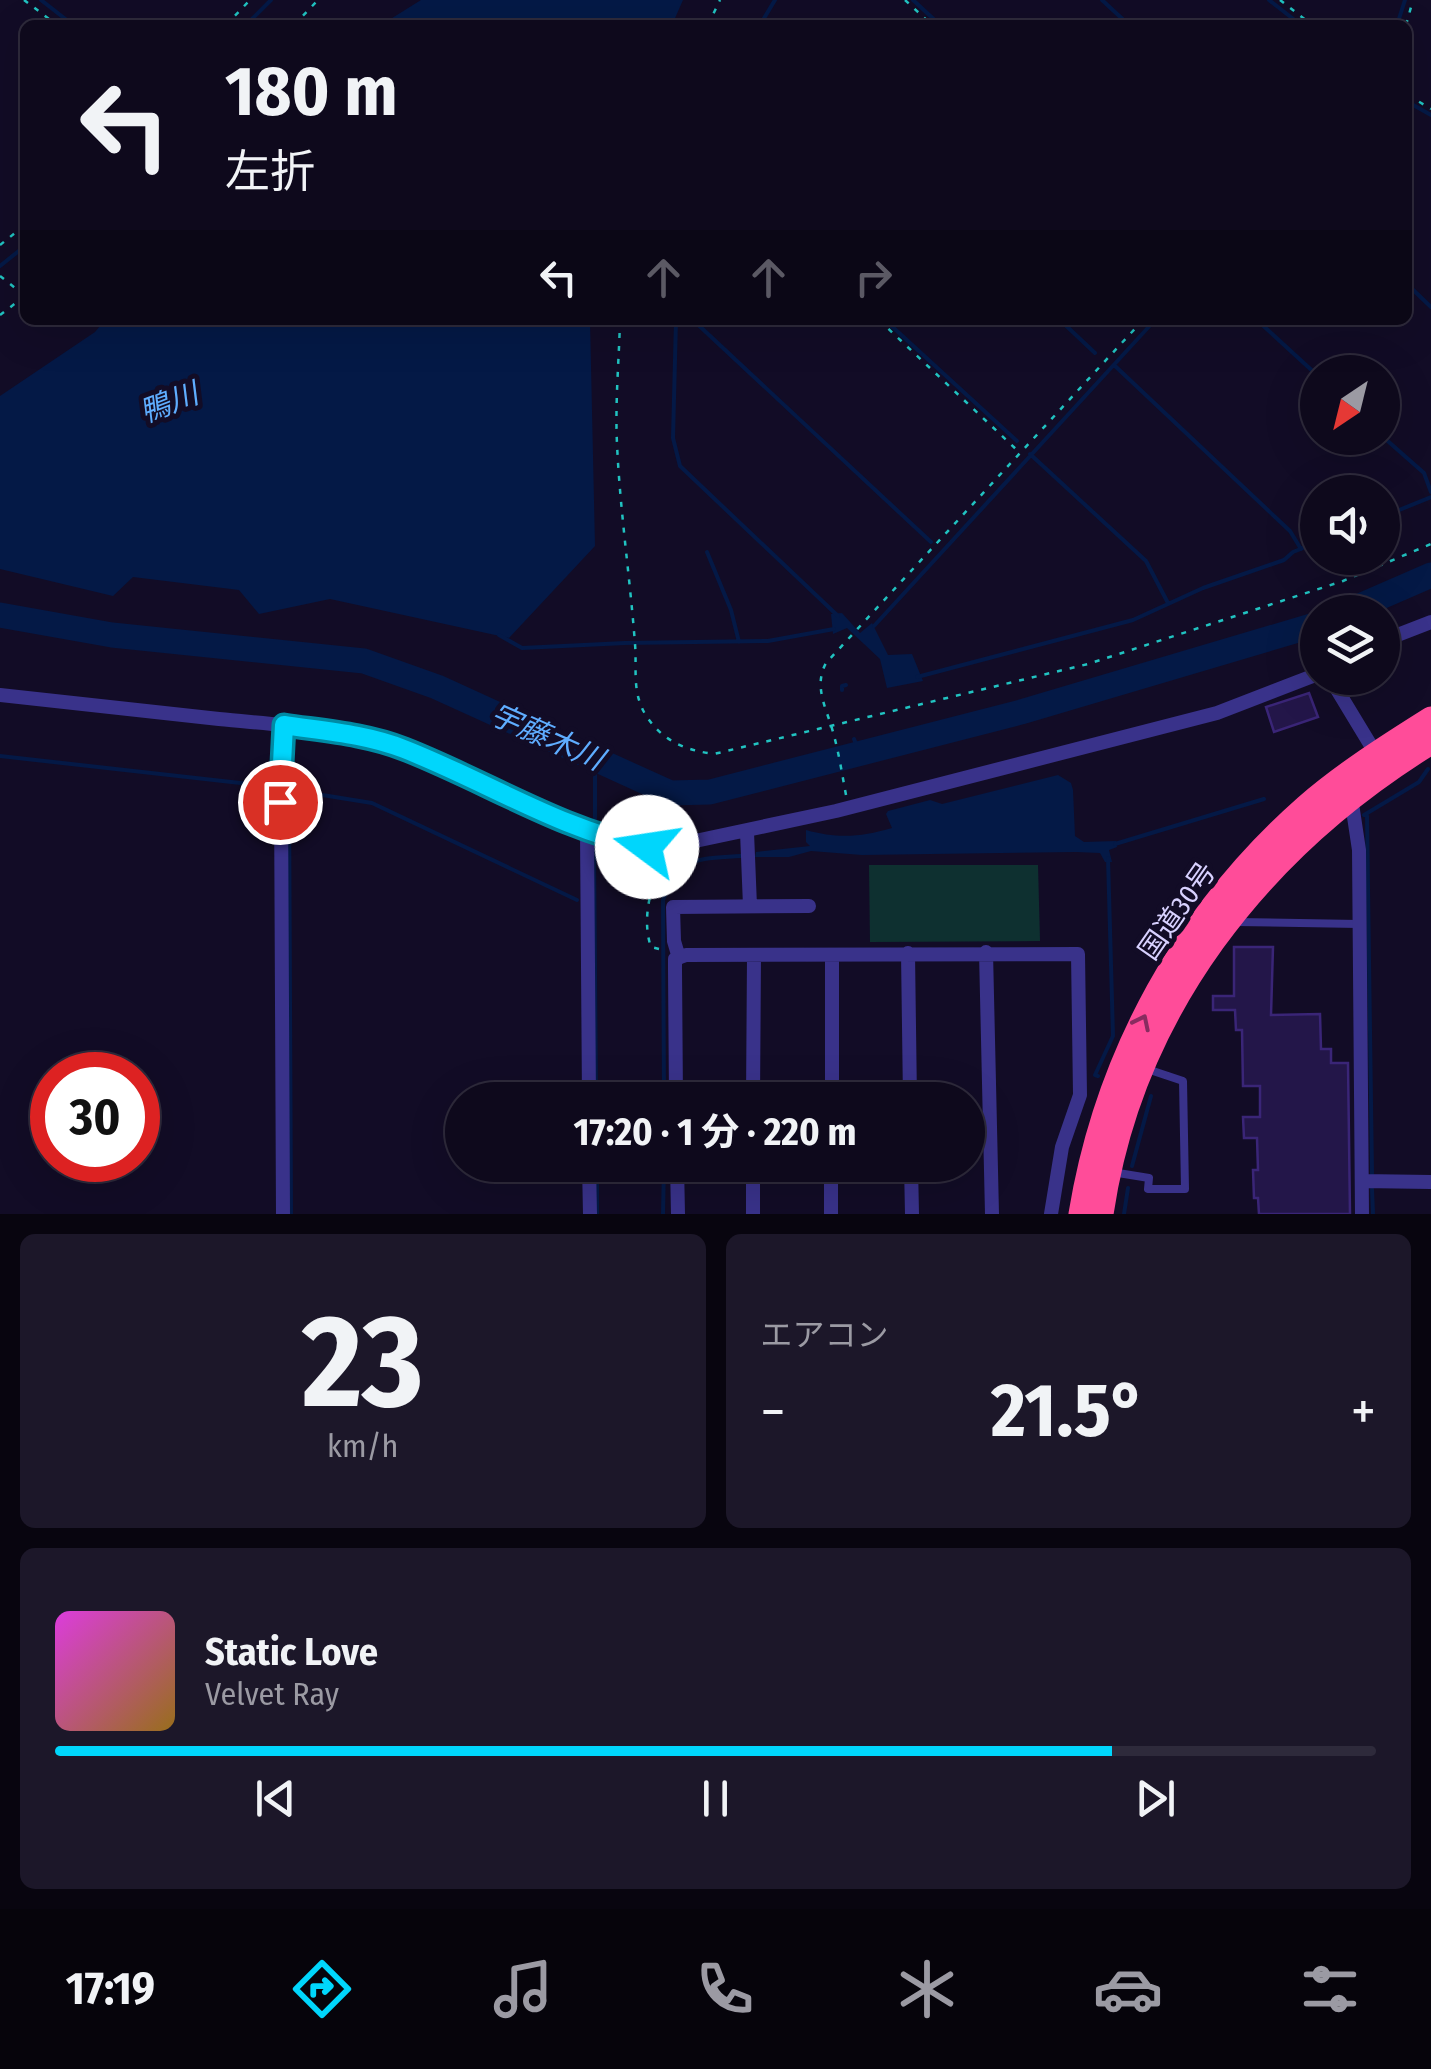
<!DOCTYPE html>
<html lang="ja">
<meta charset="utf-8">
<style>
:root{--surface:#0e091c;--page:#1c1729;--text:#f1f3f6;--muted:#9b9aa3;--line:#2e2a3b;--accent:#00d6fc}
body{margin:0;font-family:"Fira Sans Condensed","Noto Sans JP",sans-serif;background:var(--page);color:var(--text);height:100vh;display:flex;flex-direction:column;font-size:38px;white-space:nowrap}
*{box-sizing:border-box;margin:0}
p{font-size:32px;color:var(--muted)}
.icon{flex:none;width:55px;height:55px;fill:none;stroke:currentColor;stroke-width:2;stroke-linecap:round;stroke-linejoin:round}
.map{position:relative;height:1214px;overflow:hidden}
.sheet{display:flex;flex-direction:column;gap:20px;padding:20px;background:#08050f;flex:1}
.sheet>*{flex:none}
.banner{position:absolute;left:20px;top:20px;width:1392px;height:305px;border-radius:15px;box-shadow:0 10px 40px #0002,0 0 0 2px var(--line);background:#0e091c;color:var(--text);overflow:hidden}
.needle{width:65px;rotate:215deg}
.tools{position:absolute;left:1300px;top:355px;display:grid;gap:20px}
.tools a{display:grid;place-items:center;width:100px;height:100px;border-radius:50%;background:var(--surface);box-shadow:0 10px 40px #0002,0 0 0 2px var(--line);font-size:50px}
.speed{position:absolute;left:30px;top:1052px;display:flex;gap:20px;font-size:50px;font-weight:700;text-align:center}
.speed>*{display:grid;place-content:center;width:130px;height:130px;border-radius:50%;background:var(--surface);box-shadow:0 10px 40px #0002,0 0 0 2px var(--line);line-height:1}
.speed .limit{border:15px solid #d22;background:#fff;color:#111}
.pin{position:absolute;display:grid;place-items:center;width:85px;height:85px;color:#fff;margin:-42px;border:5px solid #fff;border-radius:50%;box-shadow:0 2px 10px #0007}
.me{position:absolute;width:110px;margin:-55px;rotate:284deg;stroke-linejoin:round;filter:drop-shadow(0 0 8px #0008)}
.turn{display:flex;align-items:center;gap:35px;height:210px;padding:0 40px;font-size:45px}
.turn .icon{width:130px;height:130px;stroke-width:2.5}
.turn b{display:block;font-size:70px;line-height:85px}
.lanes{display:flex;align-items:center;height:95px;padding:0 40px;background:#0003;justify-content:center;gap:50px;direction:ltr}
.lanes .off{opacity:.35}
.big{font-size:75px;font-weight:700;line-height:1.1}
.sheet .widget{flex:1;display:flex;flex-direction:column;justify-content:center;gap:15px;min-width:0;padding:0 35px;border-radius:15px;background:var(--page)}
.sheet .dial{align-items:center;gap:0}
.dial b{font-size:130px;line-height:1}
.song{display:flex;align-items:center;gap:30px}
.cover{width:120px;height:120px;border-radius:15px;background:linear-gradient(135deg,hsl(300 70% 55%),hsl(40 70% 35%))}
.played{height:10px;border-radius:5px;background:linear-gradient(90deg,var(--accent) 80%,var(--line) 80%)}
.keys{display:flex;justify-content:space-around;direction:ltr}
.heat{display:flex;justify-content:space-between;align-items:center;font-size:55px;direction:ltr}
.sheet .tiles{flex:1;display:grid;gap:20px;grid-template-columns:1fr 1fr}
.widget:last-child{grid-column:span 2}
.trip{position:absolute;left:445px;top:1082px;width:540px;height:100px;border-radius:50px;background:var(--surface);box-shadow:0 10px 40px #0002,0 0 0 2px var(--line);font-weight:700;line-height:100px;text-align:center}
.tabs{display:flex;height:160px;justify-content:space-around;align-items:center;background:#06040b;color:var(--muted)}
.tabs .icon{width:70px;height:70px}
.tabs .on{color:var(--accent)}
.tabs b{font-size:45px;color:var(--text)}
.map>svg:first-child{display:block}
</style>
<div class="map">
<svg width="1431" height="1214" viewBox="0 0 1431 1214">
<rect width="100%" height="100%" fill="#120c26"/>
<path fill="#0e3030" d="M869 865H1038L1040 941 870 942Z"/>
<path fill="#041946" d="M421 0H683L672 25H381Z
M105 320H590L595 546 509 638 330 599 259 614 239 590 133 577 113 596 0 569V396L95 332Z
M842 613 860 633 872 623 888 655 912 654 923 681 887 688 880 659 847 628 833 634 831 614Z
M1058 775 1071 783 1073 790 1075 836 1084 842 1116 841 1117 847 1109 850 1112 862H1105L1100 853 1076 852 862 855 811 851 789 857H755L756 852 810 846 806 842V830C838 839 861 837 892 828L886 814 888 811 930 800 942 804Z"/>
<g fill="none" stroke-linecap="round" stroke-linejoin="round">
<path stroke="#041946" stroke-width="4" d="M41 0 73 25
M913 0 940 25
M1102 0 1129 25
M1269 0 1301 25
M246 25 271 0
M760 25 775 0
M1397 25 1405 0
M1408 102 1431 115
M0 266 25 246
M1408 285 1431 307
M676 320 673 438 680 466 838 616
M693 320 931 542
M885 320 1017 441
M1060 320 1095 353
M1257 320 1318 376
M1114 365 1290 531 1301 549
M1382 436 1424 473 1431 492
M1030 454 1146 561 1168 603
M1382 517 1431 497
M707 552 731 610 739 642
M874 626 1155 320
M499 635 522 648 625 643 768 641 834 629
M917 677 1133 620 1203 588 1284 560 1293 552 1318 542
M842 690V686L846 685
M854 739 860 754
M0 756 276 787
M595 760V821
M285 789 372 803 577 900
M289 789 291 1214
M1364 815 1419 782 1428 769
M1367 816 1372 1174
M1115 844 1264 799
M594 848 596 1100
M1098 1076 1095 1075 1113 1036 1108 858
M664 1100 663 900C680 855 698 859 741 856
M597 1165V1214
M1132 1166 1151 1096
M1372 1189 1373 1214
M663 1214 664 1165
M1124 1214 1128 1188"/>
<path stroke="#041946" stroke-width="25" d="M1346 612 1431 575
M0 615 112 635 364 661 437 687 670 793 710 792 1021 712 1318 624"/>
</g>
<path fill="#231649" stroke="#3a2577" stroke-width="2.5" d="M1309 693 1318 717 1274 732 1266 707Z
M1234 947H1273L1271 1015 1320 1014 1321 1049H1331V1063H1348L1350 1214H1259L1258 1198H1254L1253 1170H1258L1257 1138H1244L1243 1117H1260V1086H1243L1242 1030H1236L1235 1010H1213V996H1234Z"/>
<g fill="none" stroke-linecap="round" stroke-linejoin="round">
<path stroke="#21c3c1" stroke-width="2.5" stroke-dasharray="5 8" stroke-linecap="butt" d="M24 0 57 25
M905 0 932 25
M1280 0 1312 25
M226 25 250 0
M294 25 318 0
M708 25 720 0
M1406 25 1413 0
M1408 95 1431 109
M0 245 25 225
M0 276 24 295
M0 315 25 296
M620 320C619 361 615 402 617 444 620 511 630 577 635 644 637 668 632 690 644 712 660 740 684 750 714 754L1088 664 1343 581 1431 544
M879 320 1018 451
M846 795C842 774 839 753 833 732 827 709 813 687 826 663L1143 320
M659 949 651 947C642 922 649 884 665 863"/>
<path stroke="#39328a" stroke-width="8" d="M1236 922 1359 924
M1112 1172 1149 1178 1148 1189H1185L1183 1081 1147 1069"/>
<path stroke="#39328a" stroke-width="14" d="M1382 641 1431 622
M1330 678 1376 754
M0 695C73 703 146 711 219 719 269 724 321 727 370 738 472 763 560 846 667 847L836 811 1217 713 1318 674
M1351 797 1359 850 1362 1214
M587 832 589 1100
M747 832 750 906
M986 952 992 1214
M908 953 910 1100
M679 958 674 941 673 907 809 906
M676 1100 675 969V959L686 955 1078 954 1080 1095 1062 1147 1051 1214
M753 1100 754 956
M832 1100V955
M589 1165 590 1214
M677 1165 678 1214
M911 1165 912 1214
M1362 1181 1431 1182
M283 1214 281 791 283 725
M753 1214V1165
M831 1214V1165"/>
<path stroke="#ff4c99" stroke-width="25" d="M1081 1214C1107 1056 1186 913 1306 807 1344 774 1388 746 1431 719
M1101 1214C1131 1010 1259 848 1431 742"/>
</g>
<defs><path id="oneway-chevron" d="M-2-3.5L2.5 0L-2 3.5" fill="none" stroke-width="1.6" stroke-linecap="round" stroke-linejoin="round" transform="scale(2.5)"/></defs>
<use stroke="#882c60" href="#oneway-chevron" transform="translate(1142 1022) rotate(-64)"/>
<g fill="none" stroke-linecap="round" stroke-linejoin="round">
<defs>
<path id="route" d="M280 802 284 725C324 731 366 734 404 749 486 781 561 830 647 847"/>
</defs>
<use href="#route" stroke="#008ba4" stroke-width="25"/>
<use href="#route" stroke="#00d6fc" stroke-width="18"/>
</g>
<g text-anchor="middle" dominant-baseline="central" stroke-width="10" stroke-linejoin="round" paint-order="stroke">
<g font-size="28" fill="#d8d1ff" stroke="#120c26">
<text transform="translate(1177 911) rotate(-55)">国道30号</text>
</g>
<g font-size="30" font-style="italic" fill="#5fadff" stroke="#120c26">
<text transform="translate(169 403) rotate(-21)">鴨川</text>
<text transform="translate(547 737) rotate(24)">宇藤木川</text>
</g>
</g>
</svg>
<div class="tools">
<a><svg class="needle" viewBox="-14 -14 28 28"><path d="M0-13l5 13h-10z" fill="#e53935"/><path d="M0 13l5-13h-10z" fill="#9b9aa3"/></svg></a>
<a><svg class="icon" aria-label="sound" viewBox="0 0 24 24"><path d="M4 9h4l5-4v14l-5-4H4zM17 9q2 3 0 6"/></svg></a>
<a><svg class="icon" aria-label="layers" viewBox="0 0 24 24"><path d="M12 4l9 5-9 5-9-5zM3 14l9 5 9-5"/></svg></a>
</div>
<div class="speed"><div class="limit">30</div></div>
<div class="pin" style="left:280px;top:802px;background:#d93025"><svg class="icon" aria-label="arrive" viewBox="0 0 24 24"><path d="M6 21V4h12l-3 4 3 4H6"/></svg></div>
<svg class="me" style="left:647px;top:847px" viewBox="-20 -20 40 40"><circle r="19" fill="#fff"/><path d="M0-13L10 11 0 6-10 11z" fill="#00d6fc"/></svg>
<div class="trip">17:20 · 1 分 · 220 m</div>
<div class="banner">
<div class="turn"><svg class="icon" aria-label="left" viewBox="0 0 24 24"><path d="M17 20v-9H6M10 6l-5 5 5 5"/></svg><div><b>180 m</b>左折</div></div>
<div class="lanes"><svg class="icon" aria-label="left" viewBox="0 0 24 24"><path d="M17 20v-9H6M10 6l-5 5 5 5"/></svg><svg class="icon off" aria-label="ahead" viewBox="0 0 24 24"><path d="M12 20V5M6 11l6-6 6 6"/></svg><svg class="icon off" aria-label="ahead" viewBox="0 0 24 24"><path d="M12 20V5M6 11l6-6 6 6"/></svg><svg class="icon off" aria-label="right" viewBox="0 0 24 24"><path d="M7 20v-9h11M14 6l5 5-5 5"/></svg></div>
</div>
</div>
<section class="sheet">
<div class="tiles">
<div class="widget dial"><b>23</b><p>km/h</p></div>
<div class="widget"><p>エアコン</p>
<div class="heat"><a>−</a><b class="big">21.5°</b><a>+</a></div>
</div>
<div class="widget">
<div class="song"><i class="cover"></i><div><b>Static Love</b><p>Velvet Ray</p></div></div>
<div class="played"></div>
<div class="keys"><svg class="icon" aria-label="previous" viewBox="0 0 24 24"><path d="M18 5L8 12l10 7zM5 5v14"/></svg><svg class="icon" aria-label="pause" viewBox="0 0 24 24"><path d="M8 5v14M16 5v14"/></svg><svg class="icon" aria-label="next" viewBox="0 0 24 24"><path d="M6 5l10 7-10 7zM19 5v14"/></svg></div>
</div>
</div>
</section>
<nav class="tabs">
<b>17:19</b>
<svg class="icon on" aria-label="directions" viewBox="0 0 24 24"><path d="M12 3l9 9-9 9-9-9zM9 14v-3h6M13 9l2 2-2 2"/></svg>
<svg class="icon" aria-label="music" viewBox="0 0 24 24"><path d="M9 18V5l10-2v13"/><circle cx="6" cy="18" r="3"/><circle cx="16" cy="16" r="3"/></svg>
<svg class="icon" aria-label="phone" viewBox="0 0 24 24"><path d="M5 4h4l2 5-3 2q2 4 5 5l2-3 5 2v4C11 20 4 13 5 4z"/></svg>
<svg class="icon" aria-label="climate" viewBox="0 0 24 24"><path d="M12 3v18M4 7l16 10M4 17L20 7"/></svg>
<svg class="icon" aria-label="car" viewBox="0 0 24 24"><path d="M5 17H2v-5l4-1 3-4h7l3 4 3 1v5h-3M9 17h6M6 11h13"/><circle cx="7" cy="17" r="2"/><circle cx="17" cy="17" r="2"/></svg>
<svg class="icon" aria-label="filters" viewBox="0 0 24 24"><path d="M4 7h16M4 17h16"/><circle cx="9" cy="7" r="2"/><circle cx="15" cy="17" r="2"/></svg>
</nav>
